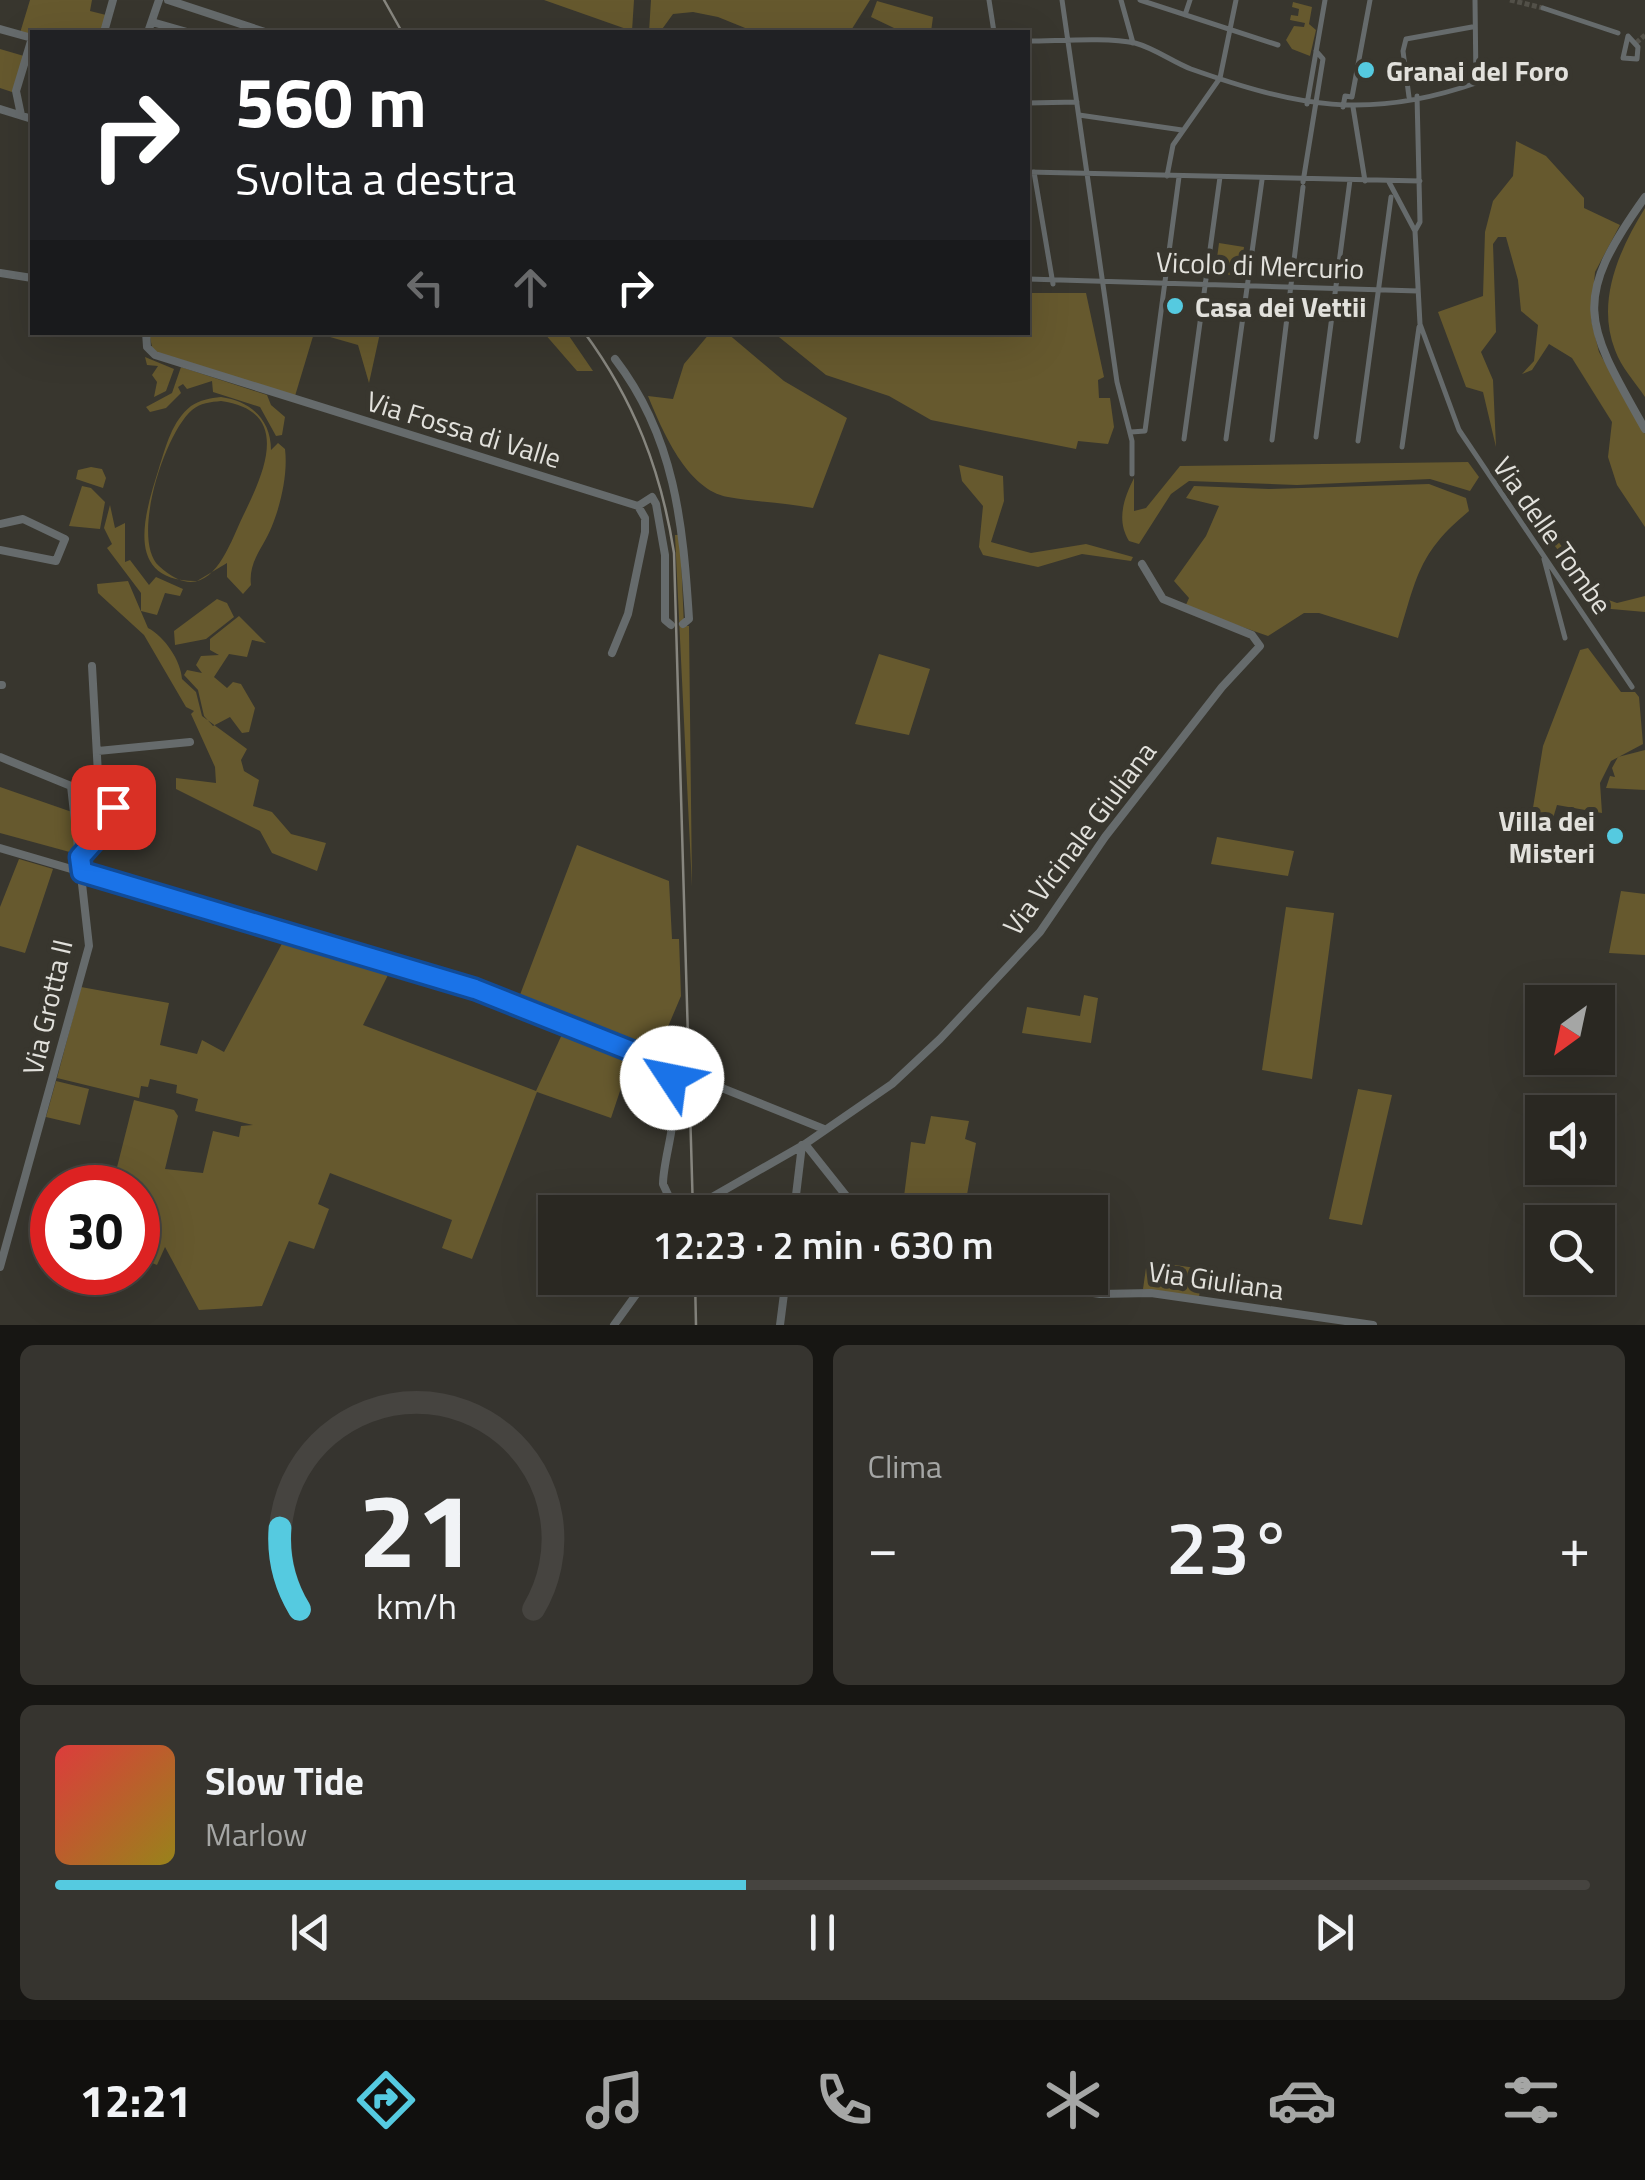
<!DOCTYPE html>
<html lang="it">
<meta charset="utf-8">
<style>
:root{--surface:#2a2822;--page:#36342f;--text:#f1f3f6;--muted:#a5a6a5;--line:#464440;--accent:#55cae0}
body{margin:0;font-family:"Titillium Web",sans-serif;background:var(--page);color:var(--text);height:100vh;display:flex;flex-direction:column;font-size:38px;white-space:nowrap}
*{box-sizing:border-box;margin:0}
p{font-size:32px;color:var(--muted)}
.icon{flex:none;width:55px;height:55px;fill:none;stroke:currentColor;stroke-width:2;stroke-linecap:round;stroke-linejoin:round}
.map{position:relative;height:1325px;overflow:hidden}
.drawer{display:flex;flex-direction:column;gap:20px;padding:20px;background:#171613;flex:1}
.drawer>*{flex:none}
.top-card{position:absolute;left:30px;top:30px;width:1000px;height:305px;border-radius:0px;box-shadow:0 10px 40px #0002,0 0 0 2px var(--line);background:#202124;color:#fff;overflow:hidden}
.needle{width:65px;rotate:213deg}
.buttons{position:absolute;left:1525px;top:985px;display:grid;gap:20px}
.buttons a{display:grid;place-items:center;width:90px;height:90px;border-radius:0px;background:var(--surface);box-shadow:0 10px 40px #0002,0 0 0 2px var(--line);font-size:50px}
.speed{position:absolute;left:30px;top:1165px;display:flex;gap:20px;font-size:50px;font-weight:700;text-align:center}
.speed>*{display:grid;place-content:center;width:130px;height:130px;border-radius:50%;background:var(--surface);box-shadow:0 10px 40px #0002,0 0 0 2px var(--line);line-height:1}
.speed .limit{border:15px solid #d22;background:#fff;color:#111}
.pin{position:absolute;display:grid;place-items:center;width:85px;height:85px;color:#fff;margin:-42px;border-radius:20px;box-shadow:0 5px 15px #0006}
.me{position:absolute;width:110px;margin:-55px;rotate:304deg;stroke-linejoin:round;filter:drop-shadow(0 0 8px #0008)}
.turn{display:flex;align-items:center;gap:35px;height:210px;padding:0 40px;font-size:45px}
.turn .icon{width:130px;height:130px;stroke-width:2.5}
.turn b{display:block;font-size:70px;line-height:85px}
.lanes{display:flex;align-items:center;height:95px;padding:0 40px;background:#0003;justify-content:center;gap:50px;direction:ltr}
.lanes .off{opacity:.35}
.big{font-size:75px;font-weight:600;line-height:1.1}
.drawer .widget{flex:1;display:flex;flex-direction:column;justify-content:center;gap:15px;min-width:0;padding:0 35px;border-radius:15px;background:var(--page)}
.drawer .dial{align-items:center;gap:0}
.dial svg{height:260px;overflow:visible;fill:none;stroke:var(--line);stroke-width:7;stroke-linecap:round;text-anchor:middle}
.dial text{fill:var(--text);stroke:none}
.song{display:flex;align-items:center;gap:30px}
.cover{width:120px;height:120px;border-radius:15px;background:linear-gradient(135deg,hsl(0 70% 55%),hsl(50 70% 35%))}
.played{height:10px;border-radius:5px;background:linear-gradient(90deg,var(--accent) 45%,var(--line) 45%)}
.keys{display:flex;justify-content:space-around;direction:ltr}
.heat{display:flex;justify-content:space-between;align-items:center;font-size:55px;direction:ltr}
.drawer .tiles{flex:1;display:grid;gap:20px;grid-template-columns:1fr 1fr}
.widget:last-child{grid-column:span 2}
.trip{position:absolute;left:538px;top:1195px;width:570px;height:100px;border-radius:0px;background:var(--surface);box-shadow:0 10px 40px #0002,0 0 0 2px var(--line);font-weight:600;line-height:100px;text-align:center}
.menu{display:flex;height:160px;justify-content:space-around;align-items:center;background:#11100e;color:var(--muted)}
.menu .icon{width:70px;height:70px}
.menu .active{color:var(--accent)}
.menu b{font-size:45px;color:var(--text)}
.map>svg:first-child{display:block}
</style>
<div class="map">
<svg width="1645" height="1325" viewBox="0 0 1645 1325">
<rect width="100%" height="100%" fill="#38362e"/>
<path fill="#66592e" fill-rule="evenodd" d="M30 0H92L90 11 106 15 101 32H32V36L20 33Z
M544 0H634L632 31Z
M651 0H870L850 32H755L718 17 693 12 673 14 660 32H649Z
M877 1 933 17 931 32H892L894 28 871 17Z
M1293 2 1312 7 1309 24 1316 30 1310 56 1292 49 1286 40 1294 26 1304 27 1305 23 1290 20 1291 15 1298 16 1299 9 1292 7Z
M0 49 24 56 12 92 0 88Z
M1516 141 1546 156 1584 198V208L1620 225 1595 272 1591 319 1599 352 1645 434V527L1617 485 1608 457 1612 422 1572 358 1549 344 1532 370 1522 374 1534 361 1538 325 1521 311 1518 280 1506 237H1498L1493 244 1496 332 1481 352 1493 380 1496 447 1483 392 1466 387 1438 312 1483 296 1485 232 1493 201 1513 176Z
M1645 208V397C1635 382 1621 367 1615 350 1596 301 1619 250 1645 208Z
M1219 243 1244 247 1240 276 1215 273Z
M1028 293H1086L1104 377 1098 380 1099 398H1110L1114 427 1108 444 1078 441 1076 449 931 420 889 396 826 375 774 333 1028 332Z
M149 333H314L295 396 153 351Z
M316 333H380L369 383 358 345Z
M544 333H567L593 371H577Z
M710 333H727L784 381 847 418 813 508C785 503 756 502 728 497 687 490 662 430 648 396L673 399 684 364Z
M145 357 174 369 166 391 154 397 157 382 152 375 158 366 147 365Z
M181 367 267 395 271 405 285 417 282 435 276 436 260 407 213 392 212 381 187 389 183 384 178 387 181 393 166 408 150 412 146 407 172 393Z
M221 397C250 401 271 419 271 450L278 443 285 449C288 473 281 504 272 526 264 547 248 561 251 585L243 594 227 577V563L197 581C122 582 145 513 159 468 166 446 172 421 191 406 200 400 210 398 221 397ZM221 401C293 411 264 473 243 516 228 547 209 612 159 566 130 539 165 433 192 410 200 403 211 402 221 401Z
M1468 462 1479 477 1470 491 1430 479 1297 485 1189 481 1171 494 1139 544 1129 541C1116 520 1124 498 1134 478V511L1146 508 1180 466Z
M959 465 1003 476 1004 501 991 542 1031 553 1086 544 1133 557 1131 561 1082 554 1038 567 983 555 979 547 983 506 962 481Z
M91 467 102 469 106 478 103 488 76 479 78 470Z
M1510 478 1588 581 1600 583 1603 598 1617 603 1645 596V612L1600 608 1507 480Z
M1429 484 1466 498 1469 511C1418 553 1417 577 1398 638L1319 613H1304L1268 636 1185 607 1189 598 1174 581 1206 536 1219 506 1186 498 1194 486 1269 489Z
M82 486 91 488 105 502 100 529 69 526Z
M110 505 115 528 125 523V562L130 560 149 585 156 577 183 589 180 596 165 593 157 615 141 611V593L107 548 112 544 104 528Z
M675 535H680L684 626H689L692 887Z
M128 581 148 628C165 637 181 661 182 679L196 692 202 716 247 749 241 760 244 771 259 780 253 806 272 812 291 834 326 843 317 871 272 853 260 831 176 789V778L216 783 215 767 191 714 194 711 186 707 144 635 98 593 97 584Z
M217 599 227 603 234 617 206 639 175 645 174 631Z
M239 616 266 643 252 640 247 657 229 654 214 677 227 688 233 682 241 684 255 708 249 732 242 733 230 717 213 726 204 716 198 690 184 675 187 670 202 673 196 665 201 656 219 655 210 650V639Z
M1588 648 1621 692H1635L1639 697 1643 744 1611 761 1600 783 1602 813 1557 805 1551 825 1531 820 1543 746 1580 650Z
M879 654 930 669 909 735 855 724Z
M1645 750V790L1606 788 1610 776 1615 777 1612 768 1618 757Z
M0 787 72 812 77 854 0 833Z
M1217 837 1294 851 1288 876 1211 864Z
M577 845 669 881 672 939H679L681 996 656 1055 518 1000Z
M19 859 53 869 25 953 0 946V907Z
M1621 891 1645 894V955L1609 953Z
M1286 907 1334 913 1312 1079 1262 1070Z
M285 938 391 969 363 1025 536 1091 564 1030 631 1058 611 1118 537 1092 472 1259 442 1248 452 1220 330 1173 318 1204 329 1209 314 1249 289 1241 262 1306 199 1310 165 1247 157 1265 138 1257V1188L112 1187 134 1100 174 1110 178 1116 165 1169 203 1173 213 1131 239 1137 241 1126 253 1125 195 1111 198 1099 176 1093 177 1085 150 1079 148 1087 141 1086 139 1098 57 1078 81 987 169 1003 160 1045 197 1054 202 1040 224 1052Z
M1084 995 1098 998 1091 1043 1022 1033 1027 1007 1080 1016Z
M56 1081 89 1089 80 1125 46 1117Z
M1358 1089 1392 1095 1362 1225 1329 1219Z
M931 1116 969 1121 965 1139 976 1143 964 1212H902L911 1142 925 1144Z
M1147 1261 1203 1269 1199 1297 1143 1289Z"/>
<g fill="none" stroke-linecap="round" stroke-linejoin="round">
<path stroke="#525048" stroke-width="5" stroke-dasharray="5 2.5" stroke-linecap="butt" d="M1510 0 1543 8
M1636 43 1645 35"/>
<path stroke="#666b6c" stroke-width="5" d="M989 0 994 32
M1062 0 1117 382 1132 441V474
M1121 0 1133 43
M1140 0 1278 45
M1543 8 1618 33
M1185 15 1190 0
M1628 36 1638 47 1637 59 1623 58Z
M1028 41C1058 41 1106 37 1135 43 1154 48 1173 62 1191 69 1296 106 1367 121 1476 83L1475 0
M1409 97 1403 51 1406 39 1472 27
M1028 103 1077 102
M1307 104 1325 0
M1343 107 1345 96 1352 97 1370 0
M1353 107 1365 181
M1079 115 1182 130
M1028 172 1420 181
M1034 172 1053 284
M1167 176 1173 145 1220 78 1236 0
M1303 182 1323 59 1316 51
M1389 182 1415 231 1420 324 1459 430 1632 687
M1415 231 1420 222 1417 96
M1028 279 1418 291
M1131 432 1145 431 1179 177
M1316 437 1350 180
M1184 439 1220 177
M1226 439 1262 180
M1272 440 1303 187
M1358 441 1391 197
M1402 447 1419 327
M1544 559 1565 638"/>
<path stroke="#666b6c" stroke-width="8" d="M168 0 265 32
M152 22 187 32
M0 29 32 38
M104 32 113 0
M148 32 159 0
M0 109 32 119
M21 115 16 91 32 38
M1645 197C1570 302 1585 323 1645 429
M0 273 32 278
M146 332 147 347 155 355 638 506 645 518V532L628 614 612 653
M615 359C675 437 683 524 689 619L683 624
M638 506 652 497 656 504 665 555V620L671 625
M0 524 23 519 65 539 56 561 0 550
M0 685H2
M98 751 190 742
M0 757 71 786 89 946 0 1267
M0 848 439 977 660 1063C691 1088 663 1151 663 1184L669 1197 682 1204
M80 857 106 828 113 807 98 774 92 666
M697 1078 824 1129
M805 1144 859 1212
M700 1204 805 1144 892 1084 940 1039 1040 932 1105 837 1222 687 1260 646 1252 635 1163 599 1142 564
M794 1212 802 1145
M994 1278 1100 1294 1151 1293 1373 1325
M614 1325 648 1278
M780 1325 786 1278"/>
<path stroke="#87867f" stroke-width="2.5" d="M384 0 402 32
M584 332C634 400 661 470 674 553L693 1212
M695 1278 696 1325"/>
<path stroke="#666b6c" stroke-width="8" d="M682 1204H700"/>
</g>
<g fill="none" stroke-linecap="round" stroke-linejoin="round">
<defs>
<path id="route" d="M113 807 106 828 80 857 82 872 475 989 654 1060 672 1078"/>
</defs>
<use href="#route" stroke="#114b97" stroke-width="25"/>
<use href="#route" stroke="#1a73e8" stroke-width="18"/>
</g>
<g fill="#55cae0" stroke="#38362e" stroke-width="4">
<circle cx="1366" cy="70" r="10"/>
<circle cx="1175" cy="306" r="10"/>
<circle cx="1615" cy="836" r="10"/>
</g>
<g text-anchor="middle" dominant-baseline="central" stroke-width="10" stroke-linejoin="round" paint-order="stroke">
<g font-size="28" font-weight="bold" fill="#e2e1dc" stroke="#38362e" text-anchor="start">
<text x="1386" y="70">Granai del Foro</text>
<text x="1195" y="306">Casa dei Vettii</text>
<text x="1595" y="820" text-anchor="end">Villa dei<tspan x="1595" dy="32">Misteri</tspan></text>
</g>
<g font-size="28" fill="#e2e1dc" stroke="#38362e">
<text transform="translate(1260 265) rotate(2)">Vicolo di Mercurio</text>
<text transform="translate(464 429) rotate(17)">Via Fossa di Valle</text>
<text transform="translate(1553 535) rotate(55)">Via delle Tombe</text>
<text transform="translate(1079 838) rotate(-53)">Via Vicinale Giuliana</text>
<text transform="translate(47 1007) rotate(-77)">Via Grotta II</text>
<text transform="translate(1216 1280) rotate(8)">Via Giuliana</text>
</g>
</g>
</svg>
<div class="buttons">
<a><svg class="needle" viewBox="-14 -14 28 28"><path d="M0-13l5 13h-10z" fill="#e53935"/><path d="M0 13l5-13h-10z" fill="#a5a6a5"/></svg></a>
<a><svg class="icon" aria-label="sound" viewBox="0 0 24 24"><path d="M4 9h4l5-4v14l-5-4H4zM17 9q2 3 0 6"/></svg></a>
<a><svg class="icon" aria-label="search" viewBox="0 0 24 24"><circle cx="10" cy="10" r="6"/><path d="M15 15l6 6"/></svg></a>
</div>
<div class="speed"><div class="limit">30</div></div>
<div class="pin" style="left:113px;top:807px;background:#d93025"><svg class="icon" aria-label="arrive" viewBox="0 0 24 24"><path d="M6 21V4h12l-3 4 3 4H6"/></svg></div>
<svg class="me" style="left:672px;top:1078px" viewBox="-20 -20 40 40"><circle r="19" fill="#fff"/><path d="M0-13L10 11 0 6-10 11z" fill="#1a73e8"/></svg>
<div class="trip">12:23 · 2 min · 630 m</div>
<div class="top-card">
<div class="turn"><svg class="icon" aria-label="right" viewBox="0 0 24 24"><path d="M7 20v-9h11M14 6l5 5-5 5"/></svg><div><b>560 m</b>Svolta a destra</div></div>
<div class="lanes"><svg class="icon off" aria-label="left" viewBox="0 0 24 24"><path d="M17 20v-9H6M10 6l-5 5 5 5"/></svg><svg class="icon off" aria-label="ahead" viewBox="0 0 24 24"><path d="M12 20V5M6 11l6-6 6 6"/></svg><svg class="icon" aria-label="right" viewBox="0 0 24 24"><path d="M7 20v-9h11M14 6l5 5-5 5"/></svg></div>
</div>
</div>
<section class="drawer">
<div class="tiles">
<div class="widget dial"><svg viewBox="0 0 100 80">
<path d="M14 69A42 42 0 1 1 86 69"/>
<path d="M14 69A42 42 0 0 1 8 44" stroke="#55cae0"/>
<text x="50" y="56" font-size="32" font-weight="700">21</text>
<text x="50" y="72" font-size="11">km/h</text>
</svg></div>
<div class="widget"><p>Clima</p>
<div class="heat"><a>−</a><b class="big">23°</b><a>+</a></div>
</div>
<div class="widget">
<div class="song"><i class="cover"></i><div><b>Slow Tide</b><p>Marlow</p></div></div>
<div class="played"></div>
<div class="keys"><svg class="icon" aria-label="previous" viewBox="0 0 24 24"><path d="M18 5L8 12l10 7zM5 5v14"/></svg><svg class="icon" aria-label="pause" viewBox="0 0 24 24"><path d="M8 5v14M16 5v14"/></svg><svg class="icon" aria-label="next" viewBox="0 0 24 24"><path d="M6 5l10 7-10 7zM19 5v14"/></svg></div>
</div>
</div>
</section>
<nav class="menu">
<b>12:21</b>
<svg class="icon active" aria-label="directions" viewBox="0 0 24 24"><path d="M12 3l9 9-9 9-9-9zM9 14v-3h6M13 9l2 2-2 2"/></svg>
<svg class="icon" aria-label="music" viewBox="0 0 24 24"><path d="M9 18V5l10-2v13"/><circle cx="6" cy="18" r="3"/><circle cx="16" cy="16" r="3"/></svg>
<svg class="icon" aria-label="phone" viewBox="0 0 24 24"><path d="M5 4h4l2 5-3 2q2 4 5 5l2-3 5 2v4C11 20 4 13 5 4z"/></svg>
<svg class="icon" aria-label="climate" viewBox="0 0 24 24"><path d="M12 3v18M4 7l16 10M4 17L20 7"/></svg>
<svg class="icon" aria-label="car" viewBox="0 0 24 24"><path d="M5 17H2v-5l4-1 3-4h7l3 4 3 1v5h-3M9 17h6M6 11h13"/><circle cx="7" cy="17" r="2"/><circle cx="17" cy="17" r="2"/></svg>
<svg class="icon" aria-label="filters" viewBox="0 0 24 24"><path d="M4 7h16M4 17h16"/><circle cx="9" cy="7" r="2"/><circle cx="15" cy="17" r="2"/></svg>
</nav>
